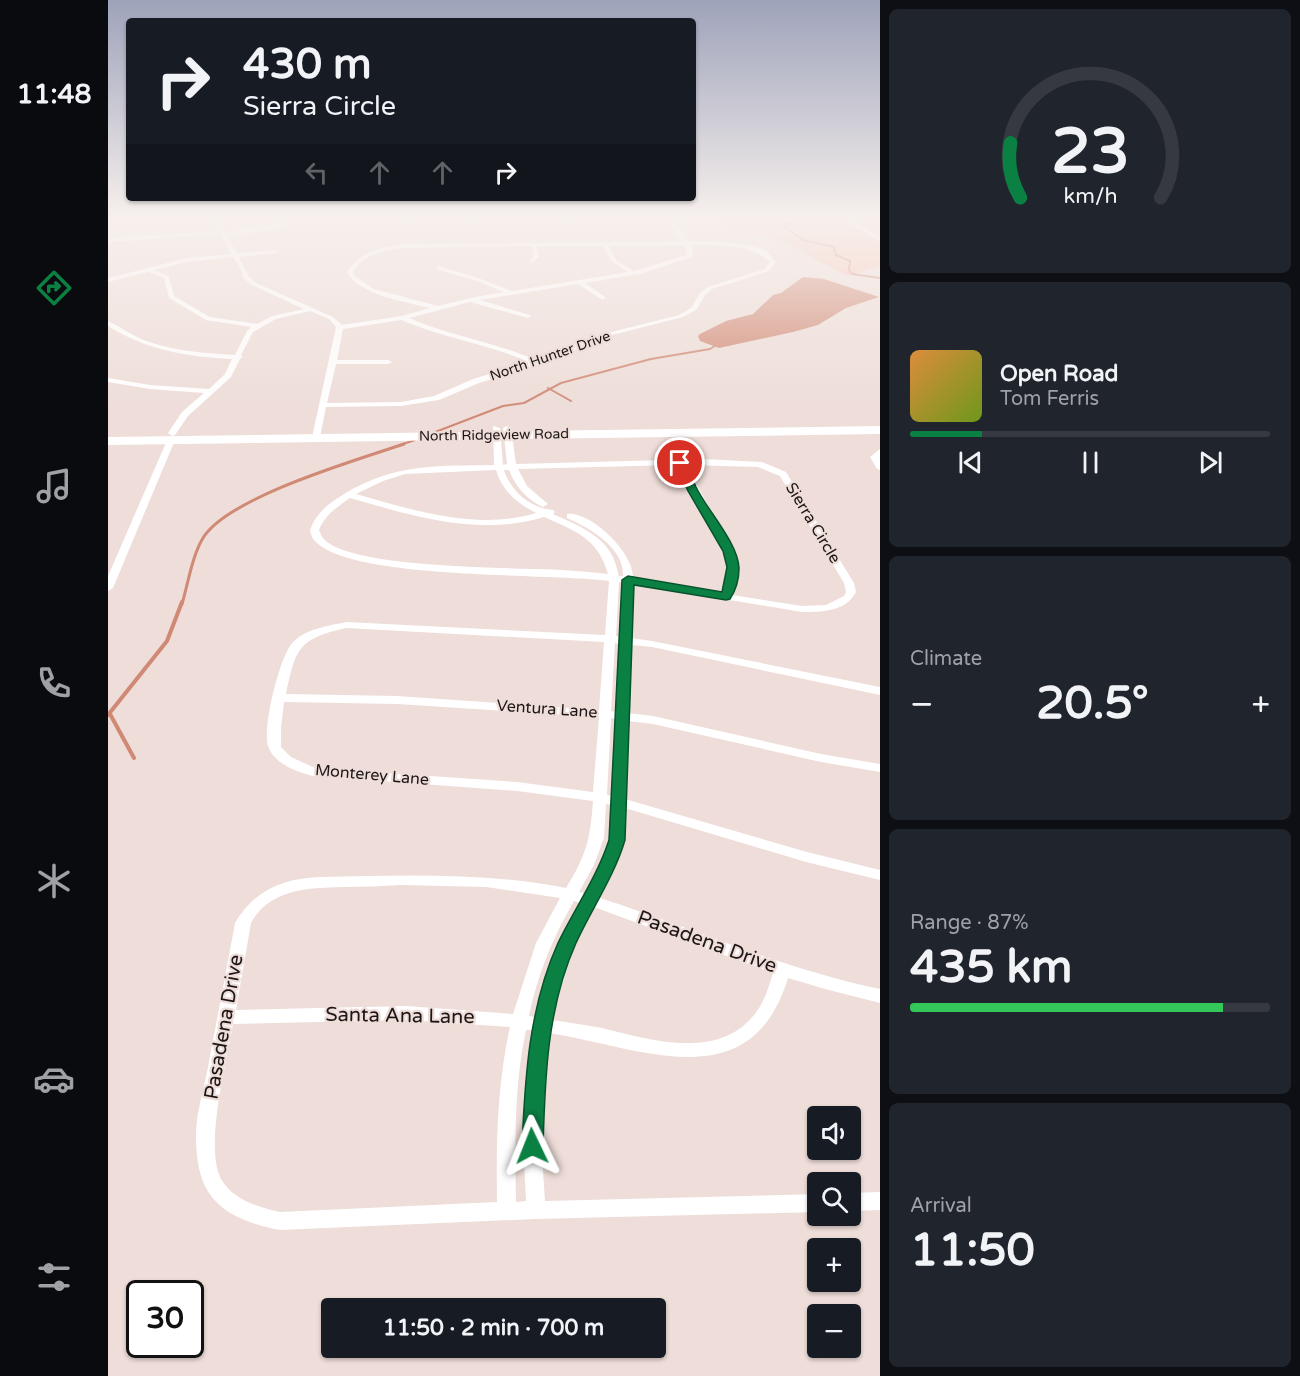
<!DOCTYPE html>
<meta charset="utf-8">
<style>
:root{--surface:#171b24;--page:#20242c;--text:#f1f3f6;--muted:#9ea1a6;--line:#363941;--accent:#0b8043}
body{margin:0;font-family:"Varela Round",sans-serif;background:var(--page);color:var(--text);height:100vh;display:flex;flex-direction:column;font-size:22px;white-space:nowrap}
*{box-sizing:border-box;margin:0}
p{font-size:20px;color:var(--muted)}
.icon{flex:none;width:33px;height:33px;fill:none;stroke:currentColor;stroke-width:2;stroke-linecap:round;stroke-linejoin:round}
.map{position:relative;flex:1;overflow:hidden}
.sheet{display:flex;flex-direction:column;gap:9px;padding:9px;background:#0d0f14;width:420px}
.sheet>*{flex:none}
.hud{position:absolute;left:18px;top:18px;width:570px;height:183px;border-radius:6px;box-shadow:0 2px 4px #0004;background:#171b24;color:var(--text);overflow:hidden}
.tools{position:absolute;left:699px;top:1106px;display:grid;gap:12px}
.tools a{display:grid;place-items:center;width:54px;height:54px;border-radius:6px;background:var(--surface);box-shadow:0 2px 4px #0004;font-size:30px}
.speed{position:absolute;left:18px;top:1280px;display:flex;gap:12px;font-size:30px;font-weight:700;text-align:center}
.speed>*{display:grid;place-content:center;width:78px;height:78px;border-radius:50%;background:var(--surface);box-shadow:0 2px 4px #0004;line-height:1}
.speed .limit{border:3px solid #111;border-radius:9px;background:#fff;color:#111}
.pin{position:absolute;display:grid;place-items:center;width:51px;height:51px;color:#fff;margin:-26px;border:3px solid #fff;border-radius:50%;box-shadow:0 2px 6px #0007}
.me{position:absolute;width:66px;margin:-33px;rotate:358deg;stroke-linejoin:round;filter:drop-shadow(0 0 4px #0008)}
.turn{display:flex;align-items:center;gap:21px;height:126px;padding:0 18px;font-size:27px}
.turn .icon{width:78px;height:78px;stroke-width:2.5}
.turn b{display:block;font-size:42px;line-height:51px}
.lanes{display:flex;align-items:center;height:57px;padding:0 18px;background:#0003;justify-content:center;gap:30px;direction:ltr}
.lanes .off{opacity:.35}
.big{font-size:45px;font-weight:700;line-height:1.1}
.sheet .tile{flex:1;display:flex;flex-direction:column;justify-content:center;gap:9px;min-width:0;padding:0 21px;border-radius:9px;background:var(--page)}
.sheet .dial{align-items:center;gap:0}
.dial svg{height:156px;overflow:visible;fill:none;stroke:var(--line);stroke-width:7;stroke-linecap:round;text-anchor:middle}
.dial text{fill:var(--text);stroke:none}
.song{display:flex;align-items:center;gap:18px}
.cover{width:72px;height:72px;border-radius:9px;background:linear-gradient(135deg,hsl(30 70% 55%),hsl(80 70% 35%))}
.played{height:6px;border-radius:3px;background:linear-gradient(90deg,var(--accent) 20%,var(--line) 20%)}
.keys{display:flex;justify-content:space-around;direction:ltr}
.heat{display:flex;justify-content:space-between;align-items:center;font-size:33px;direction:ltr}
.charge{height:9px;border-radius:4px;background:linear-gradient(90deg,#34c759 87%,var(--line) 0)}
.trip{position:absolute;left:213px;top:1298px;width:345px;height:60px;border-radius:6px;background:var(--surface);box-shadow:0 2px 4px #0004;font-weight:700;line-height:60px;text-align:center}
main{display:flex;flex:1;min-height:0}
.tabs{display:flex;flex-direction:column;width:108px;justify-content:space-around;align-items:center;background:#090b0e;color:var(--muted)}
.tabs .icon{width:42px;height:42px}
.tabs .current{color:var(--accent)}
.tabs b{font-size:27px;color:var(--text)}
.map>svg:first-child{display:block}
</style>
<main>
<nav class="tabs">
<b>11:48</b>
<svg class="icon current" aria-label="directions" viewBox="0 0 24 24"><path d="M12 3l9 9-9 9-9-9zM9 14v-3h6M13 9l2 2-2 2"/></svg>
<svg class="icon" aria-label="music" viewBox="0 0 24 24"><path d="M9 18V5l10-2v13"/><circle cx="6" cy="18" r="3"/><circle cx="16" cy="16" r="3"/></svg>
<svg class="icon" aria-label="phone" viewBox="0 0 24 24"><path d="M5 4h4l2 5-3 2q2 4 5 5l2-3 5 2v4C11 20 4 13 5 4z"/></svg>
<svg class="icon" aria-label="climate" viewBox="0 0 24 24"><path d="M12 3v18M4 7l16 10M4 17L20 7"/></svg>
<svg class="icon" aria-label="car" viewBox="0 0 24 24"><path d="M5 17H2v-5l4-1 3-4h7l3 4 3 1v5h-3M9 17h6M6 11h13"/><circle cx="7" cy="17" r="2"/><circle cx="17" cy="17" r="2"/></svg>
<svg class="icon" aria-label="filters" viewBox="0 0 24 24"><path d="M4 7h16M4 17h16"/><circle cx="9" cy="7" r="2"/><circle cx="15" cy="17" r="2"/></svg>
</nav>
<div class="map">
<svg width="772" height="1376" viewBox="0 0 772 1376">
<rect width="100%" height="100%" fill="#eeddd8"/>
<path fill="#f7c3b4" d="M610 220H772V266L739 276 681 245 656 236 619 233Z"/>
<path fill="#d08974" d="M695 277 716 279 771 297 738 308 710 325 685 332 611 348 592 341 590 336 592 334 618 321 645 314 665 295 673 293Z"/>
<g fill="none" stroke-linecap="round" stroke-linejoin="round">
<path stroke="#d08974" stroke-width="2" d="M658 220 683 224 678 227 694 240 726 247 728 255 742 261 741 270 744 274 772 278
M440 388 463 401
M322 434 395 406 416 403 453 383 543 359 602 349 610 344
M292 445 307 440"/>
<path stroke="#d08974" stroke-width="3" d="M74 604C80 584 84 556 95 538 120 497 249 460 296 444"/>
<path stroke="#d08974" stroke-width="4" d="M2 714 26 758
M0 715 59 641 74 602"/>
<path fill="#fff" fill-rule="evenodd" d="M109 220H115L116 231 138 229 188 220C169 232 139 233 118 234L129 253 171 250 169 253 131 257 141 277 148 283 225 317 234 325 294 316 322 308C299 302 250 295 239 272 252 252 271 248 294 244L574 242 561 220H567L580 242C598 241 643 242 658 251 661 254 665 259 668 262L661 271 604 289 597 295 588 310 575 317 488 339 447 359 371 383 331 400 293 406 218 407 212 437 208 440 204 437 228 327 221 319 202 311 168 319 145 332 133 355 135 357 132 359 123 377 80 416 67 435 64 436 60 433 74 412 96 393 42 389 0 382V378L42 385 101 389 117 374 124 359C80 357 38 350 0 326V321C11 326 22 334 33 339 63 351 95 353 127 355L139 331 143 327 98 320 61 298 56 278 40 272 0 282V278L79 258 124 254 112 234 0 242V238L110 231ZM576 245 579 255 526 271 508 260 501 246ZM582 245C608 245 643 243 662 262L657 269 600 287 592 293 583 308 571 315 484 337 428 360C387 342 342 336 301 318L362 302 420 318 423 316 422 315 372 300 470 284 493 299H497V297L477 283 532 274 584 257 585 250ZM424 246 425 257 421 261 424 263 431 257 429 246H495L504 262 520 272 404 291 373 279 330 266 328 269 369 281 396 292 362 298 330 306 266 289 248 277 245 272C256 254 274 251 294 248ZM125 257 133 270 135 278 144 285 196 309 164 316 149 324 102 317 66 296 61 276 46 270 79 262ZM293 320C335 338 380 344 421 362L365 379 326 396 293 402 219 403 228 364H280L284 362 280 360H229L235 329Z
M300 220H309L290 227 287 225Z
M367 220H373L371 225H367Z
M435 220H453L466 223 463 225Z
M736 220H743L772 237V241Z
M385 426 392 428 395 465 399 464 395 428 399 426 403 428 408 464 595 459 654 462 678 472 746 583 748 592C738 612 713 612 694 612L525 584 523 638 544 641 772 687V695L544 647 523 645 520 713 545 716 713 754 772 764V772L713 762 545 724 520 721 517 799 699 852 772 870V880L698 862 517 808 516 840 508 866 492 898C585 928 675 969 772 989V1003L717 989 680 978C643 1101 531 1047 441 1033L432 1125 437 1201 710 1194V1212L428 1219 172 1230C146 1225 116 1216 101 1193 90 1177 88 1154 88 1135 88 1113 96 1089 100 1067 109 1019 118 972 127 923 146 890 176 878 213 877 296 875 376 872 458 888 479 854 482 840 485 801L409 791 205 776C189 772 166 764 160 746 154 729 172 653 186 641 200 628 221 626 238 622L497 635 501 581C441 573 245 580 208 542 204 539 203 534 202 530 208 513 221 503 236 494 287 463 329 466 386 465ZM569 465 619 559 620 575 614 593 525 578C526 553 483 511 459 514V518C481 528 516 547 515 576H511C509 570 508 563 505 557 494 534 467 524 445 514L447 512 445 510C423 508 403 492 396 470H401C407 486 419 500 435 507L440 504 419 486 410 469ZM578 465 650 467 672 476 736 583 738 592 736 596 718 605 694 606 624 595 630 575 629 559ZM388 470C394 491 410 504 428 513 371 531 304 510 248 494L275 481 297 474ZM242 498C304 516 372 537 436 517 467 531 490 538 500 574 474 571 448 569 422 569 384 567 238 567 215 538 214 537 212 532 211 530 217 515 229 507 242 498ZM511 582 514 583 512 637 508 636ZM238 628 496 642 491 710 289 696 178 694C188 648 190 639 238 628ZM507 643 511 644 508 712 503 711ZM176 702 289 704 491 717 485 792 409 782 207 768 183 757 173 747V728ZM503 718 508 719 504 796 499 795ZM498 804 504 805 502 840 494 866 479 894 471 892 486 865 496 838ZM293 885 378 887 452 898 428 943 405 1014 298 1006 128 1010 143 923C162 888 202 888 237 887 256 887 274 886 293 885ZM466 901 473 903 451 944 427 1017 421 1016C429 976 445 937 466 901ZM486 907 665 973C661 986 657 1000 649 1011 613 1062 543 1040 494 1028 477 1025 460 1022 443 1020L467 944ZM298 1020 402 1027C389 1085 388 1144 389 1202L172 1212C150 1207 125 1200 113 1179 96 1147 119 1060 125 1024ZM418 1030H424L414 1125 418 1201 408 1202C407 1144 406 1086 418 1030Z
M60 438 67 440 5 588 0 591V576Z
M772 449V470L769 469 762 457Z
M772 1192V1210L742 1211V1193Z"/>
<path fill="#fff" fill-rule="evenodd" d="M772 426V434L0 445V437Z"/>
</g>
<linearGradient id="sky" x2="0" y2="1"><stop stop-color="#9ea3ba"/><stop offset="0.53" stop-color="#f7f0ed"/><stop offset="1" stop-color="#f7f0ed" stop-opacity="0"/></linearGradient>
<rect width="772" height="413" fill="url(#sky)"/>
<path fill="#0b8043" stroke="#07532c" stroke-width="1.5" d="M572 460C581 463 584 478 588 487 599 510 630 543 631 568 631 579 628 590 622 599L618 600 526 585 517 840C506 877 484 908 468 943 439 1008 437 1077 435 1146L431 1153 424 1156 417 1153 414 1146C417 1077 421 1007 450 943 467 908 489 877 501 840L514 580 520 576 614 592 619 567 615 551 580 491 567 463Z"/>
<g text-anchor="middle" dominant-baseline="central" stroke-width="4.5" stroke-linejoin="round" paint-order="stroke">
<g font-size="14" fill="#1c1615" stroke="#eeddd8">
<text transform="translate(442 356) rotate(-19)">North Hunter Drive</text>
<text transform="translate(386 435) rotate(-1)">North Ridgeview Road</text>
</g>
<g font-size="16" fill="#1c1615" stroke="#eeddd8">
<text transform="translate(705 523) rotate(59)">Sierra Circle</text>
<text transform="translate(439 709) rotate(4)">Ventura Lane</text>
<text transform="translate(264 775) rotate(5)">Monterey Lane</text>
</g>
<g font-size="20" fill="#1c1615" stroke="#eeddd8">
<text transform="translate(599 942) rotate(20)">Pasadena Drive</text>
<text transform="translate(292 1016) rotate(1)">Santa Ana Lane</text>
<text transform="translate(116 1027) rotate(-80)">Pasadena Drive</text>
</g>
</g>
</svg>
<div class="tools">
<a><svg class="icon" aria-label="sound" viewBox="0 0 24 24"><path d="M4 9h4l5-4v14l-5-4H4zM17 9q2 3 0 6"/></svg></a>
<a><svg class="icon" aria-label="search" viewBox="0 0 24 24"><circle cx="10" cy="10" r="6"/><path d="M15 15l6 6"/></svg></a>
<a>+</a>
<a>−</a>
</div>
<div class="speed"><div class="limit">30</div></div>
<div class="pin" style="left:572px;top:463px;background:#d93025"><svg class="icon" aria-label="arrive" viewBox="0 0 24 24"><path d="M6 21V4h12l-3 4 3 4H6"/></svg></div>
<svg class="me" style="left:424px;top:1146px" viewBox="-20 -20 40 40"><path d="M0-17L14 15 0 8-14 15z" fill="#0b8043" stroke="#fff" stroke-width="4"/></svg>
<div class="trip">11:50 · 2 min · 700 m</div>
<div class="hud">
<div class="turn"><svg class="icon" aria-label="right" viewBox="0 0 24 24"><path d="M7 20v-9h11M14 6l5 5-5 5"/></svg><div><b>430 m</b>Sierra Circle</div></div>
<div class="lanes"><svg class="icon off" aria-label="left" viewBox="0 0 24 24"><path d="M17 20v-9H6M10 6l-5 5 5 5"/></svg><svg class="icon off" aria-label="ahead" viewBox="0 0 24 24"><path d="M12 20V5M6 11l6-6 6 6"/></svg><svg class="icon off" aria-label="ahead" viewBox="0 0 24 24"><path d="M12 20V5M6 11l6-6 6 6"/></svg><svg class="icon" aria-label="right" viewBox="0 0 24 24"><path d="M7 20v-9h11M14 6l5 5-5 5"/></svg></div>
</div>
</div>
<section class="sheet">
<div class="tile dial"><svg viewBox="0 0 100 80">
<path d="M14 69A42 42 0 1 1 86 69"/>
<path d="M14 69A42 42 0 0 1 9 41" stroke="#0b8043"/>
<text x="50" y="56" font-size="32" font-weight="700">23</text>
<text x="50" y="72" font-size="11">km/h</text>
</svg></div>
<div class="tile">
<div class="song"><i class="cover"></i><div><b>Open Road</b><p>Tom Ferris</p></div></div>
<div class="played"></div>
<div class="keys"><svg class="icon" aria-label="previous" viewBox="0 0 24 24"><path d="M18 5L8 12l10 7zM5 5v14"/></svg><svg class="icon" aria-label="pause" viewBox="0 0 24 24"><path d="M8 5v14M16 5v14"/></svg><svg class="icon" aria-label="next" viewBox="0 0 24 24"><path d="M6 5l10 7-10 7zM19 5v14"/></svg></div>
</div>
<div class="tile"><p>Climate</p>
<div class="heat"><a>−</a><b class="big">20.5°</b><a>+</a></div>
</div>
<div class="tile"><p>Range · 87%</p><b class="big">435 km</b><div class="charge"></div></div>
<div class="tile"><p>Arrival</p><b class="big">11:50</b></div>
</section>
</main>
